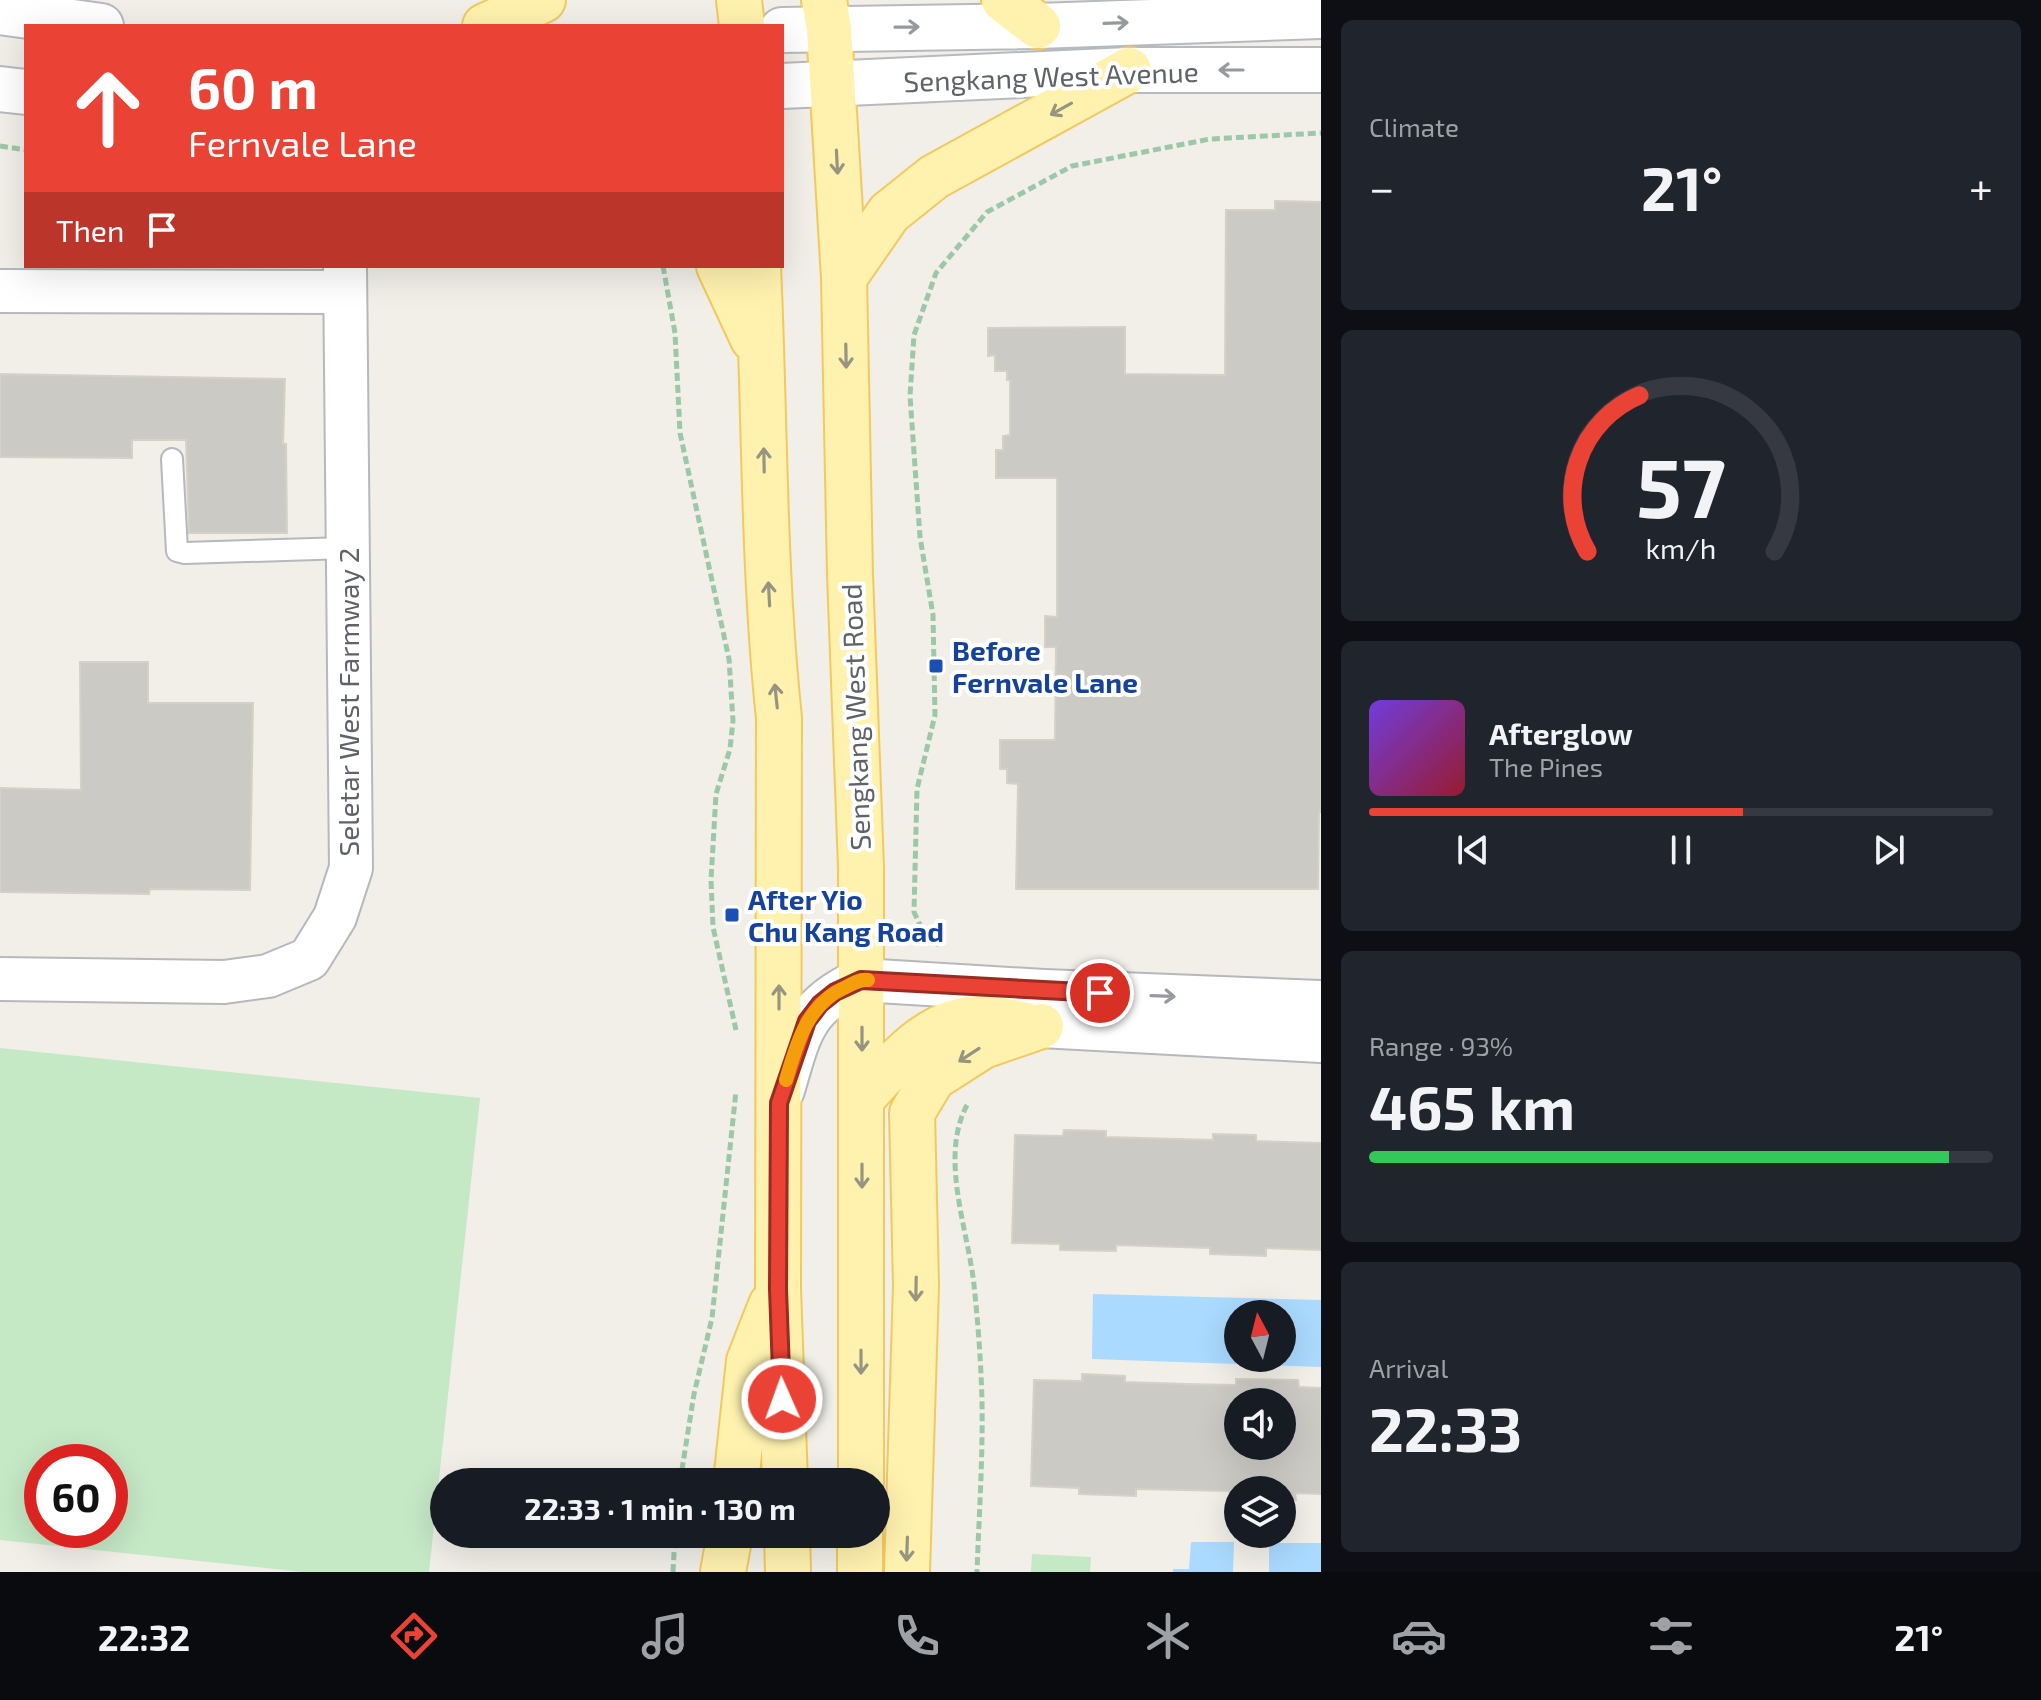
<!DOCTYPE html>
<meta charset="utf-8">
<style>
:root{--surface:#171b24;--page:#20242c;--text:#f1f3f6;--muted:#9ea1a6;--line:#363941;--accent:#ea4335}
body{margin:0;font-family:"Exo 2",sans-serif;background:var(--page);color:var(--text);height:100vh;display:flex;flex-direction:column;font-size:30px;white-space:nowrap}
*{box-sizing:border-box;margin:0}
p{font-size:26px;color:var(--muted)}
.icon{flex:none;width:44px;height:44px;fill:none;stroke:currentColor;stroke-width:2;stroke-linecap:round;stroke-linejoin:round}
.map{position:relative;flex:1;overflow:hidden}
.drawer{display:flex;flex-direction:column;gap:20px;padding:20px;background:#0d0f14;width:720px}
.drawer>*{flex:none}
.top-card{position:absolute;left:24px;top:24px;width:760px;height:244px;border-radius:0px;box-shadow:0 8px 32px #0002;background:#ea4335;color:#fff;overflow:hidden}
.needle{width:52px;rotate:353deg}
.buttons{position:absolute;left:1224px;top:1300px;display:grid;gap:16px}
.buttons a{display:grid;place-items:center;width:72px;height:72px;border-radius:50%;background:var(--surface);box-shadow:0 8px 32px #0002;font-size:40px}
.speed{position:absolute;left:24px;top:1444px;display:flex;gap:16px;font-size:40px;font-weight:700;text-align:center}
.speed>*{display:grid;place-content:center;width:104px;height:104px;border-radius:50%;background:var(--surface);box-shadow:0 8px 32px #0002;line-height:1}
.speed .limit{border:12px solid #d22;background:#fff;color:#111}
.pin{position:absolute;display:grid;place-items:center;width:68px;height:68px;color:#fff;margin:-34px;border:4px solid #fff;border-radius:50%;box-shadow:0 2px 8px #0007}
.me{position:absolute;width:88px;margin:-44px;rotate:358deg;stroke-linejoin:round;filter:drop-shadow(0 0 6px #0008)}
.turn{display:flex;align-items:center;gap:28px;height:168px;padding:0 32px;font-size:36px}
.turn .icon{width:104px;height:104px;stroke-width:2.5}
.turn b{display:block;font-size:56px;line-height:68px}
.then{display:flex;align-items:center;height:76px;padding:0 32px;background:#0003;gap:16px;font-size:30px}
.big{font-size:60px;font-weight:700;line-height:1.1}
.drawer .tile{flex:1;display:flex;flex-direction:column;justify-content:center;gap:12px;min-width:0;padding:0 28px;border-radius:12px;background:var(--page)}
.drawer .dial{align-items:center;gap:0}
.dial svg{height:208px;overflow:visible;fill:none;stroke:var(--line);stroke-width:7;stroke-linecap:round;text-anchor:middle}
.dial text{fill:var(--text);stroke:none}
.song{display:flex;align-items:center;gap:24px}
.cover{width:96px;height:96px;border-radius:12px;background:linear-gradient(135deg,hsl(260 70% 55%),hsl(350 70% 35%))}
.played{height:8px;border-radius:4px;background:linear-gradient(90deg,var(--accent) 60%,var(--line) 60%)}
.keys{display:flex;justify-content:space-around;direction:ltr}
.heat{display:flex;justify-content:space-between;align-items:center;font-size:44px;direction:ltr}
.charge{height:12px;border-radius:6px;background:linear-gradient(90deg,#34c759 93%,var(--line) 0)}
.trip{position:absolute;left:430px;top:1468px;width:460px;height:80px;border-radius:40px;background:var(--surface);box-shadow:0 8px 32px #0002;font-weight:700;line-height:80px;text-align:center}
.dock{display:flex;height:128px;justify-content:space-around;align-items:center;background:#090b0e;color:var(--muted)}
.dock .icon{width:56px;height:56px}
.dock .current{color:var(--accent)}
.dock b{font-size:36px;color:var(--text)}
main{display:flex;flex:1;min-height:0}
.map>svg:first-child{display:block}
</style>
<main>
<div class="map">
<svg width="1321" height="1572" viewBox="0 0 1321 1572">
<rect width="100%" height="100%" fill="#f1efe8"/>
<path fill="#c5e8c5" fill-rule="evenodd" d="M0 1048 480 1098 429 1572H303L0 1540ZM42 1462H110V1530H42Z
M1032 1554 1091 1557 1090 1572H1031Z"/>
<path fill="#aadaff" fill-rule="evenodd" d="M1093 1294 1321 1300V1367L1092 1359ZM1238 1314H1282V1358H1238Z
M1191 1542H1234L1233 1572H1173V1569H1189Z
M1269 1543H1321V1572H1269Z"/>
<path fill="#cccac5" stroke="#d6d1c6" stroke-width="2" fill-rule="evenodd" d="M1275 201 1321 202V812H1319L1318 889H1016L1018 784 1007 783V769H1000V740H1055L1056 647H1045V616L1057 617V478H996V450H1003V436L1010 435V380H1007V371H995V355L988 356V328L1125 327V374L1225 375 1226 210H1275Z
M0 374 285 379 283 444H286L287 533H189L186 440H132V458L0 457Z
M80 662H148V703H253L250 890 150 889 149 894 0 892V788L81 790Z
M1064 1130 1106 1131V1137L1213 1140V1134L1256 1135V1141L1321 1143V1250L1266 1248V1256L1210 1254V1248L1116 1245V1251L1060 1250V1244L1012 1243 1015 1135 1063 1136Z
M1082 1374 1125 1376V1382L1187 1384 1236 1385V1379L1298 1380 1299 1387 1321 1388V1494L1295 1493 1296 1500H1282V1490H1238V1498H1229L1230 1491 1136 1489V1496L1079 1494V1488L1031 1486 1034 1380 1082 1381ZM1238 1402H1282V1446H1238Z"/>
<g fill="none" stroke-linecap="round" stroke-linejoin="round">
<defs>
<path id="lane" d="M172 459 177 551 185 553 347 548"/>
<path id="street" d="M0 291 344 292
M0 979 224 982 268 976 309 959 335 917 351 868 345 266
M1041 1026 1321 1041
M783 1090C800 1033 803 1006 861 980L1044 991 1321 1002"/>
<path id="secondary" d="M0 12 101 26
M782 30 1038 26 1321 16
M782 86 1129 70H1321
M0 89 26 92"/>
<path id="primary" d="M739 0 742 26
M824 0 829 29 844 278 850 574 861 868V1482
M1004 0 1038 26
M485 26 543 0
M719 266 753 339
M758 266C765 417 763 568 779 718L778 1289 785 1482
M844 278 889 213 934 177 1129 70
M862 1098C893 1065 929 1019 979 1018 993 1017 1009 1022 1023 1024
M736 1482 749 1361 771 1305
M787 1534 788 1572
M860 1534V1572
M723 1572 730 1534
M907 1572 916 1286 912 1113 933 1078 983 1046 1041 1026"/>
</defs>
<use href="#lane" stroke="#b5b8bc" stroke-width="24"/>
<use href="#street" stroke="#b5b8bc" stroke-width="46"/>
<use href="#secondary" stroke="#b6babf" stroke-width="48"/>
<use href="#primary" stroke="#f2c960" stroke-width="48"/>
<path stroke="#9cc7a9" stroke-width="5" stroke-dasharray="8 4" stroke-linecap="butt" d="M0 146 26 150
M663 266 675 333 680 433 729 659 733 721 730 749 716 794 711 880 713 927 736 1030
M939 945 924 934 914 912 917 789 935 715 933 615 920 537 910 396 914 335 936 273 987 212 1072 166 1210 139 1321 133
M967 1105C939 1158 968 1229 974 1285 978 1323 981 1362 982 1401 983 1458 979 1515 977 1572
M680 1482 694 1394 712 1318 736 1091
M673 1572 675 1534"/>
<use href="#lane" stroke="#fff" stroke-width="20"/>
<use href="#street" stroke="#fff" stroke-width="42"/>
<use href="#secondary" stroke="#fff" stroke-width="44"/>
<use href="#primary" stroke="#fff2af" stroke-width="44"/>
</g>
<defs><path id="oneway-shaft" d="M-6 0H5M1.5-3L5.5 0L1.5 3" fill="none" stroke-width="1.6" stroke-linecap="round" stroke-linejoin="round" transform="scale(2)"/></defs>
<g stroke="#979a9d">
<use href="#oneway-shaft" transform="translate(1116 23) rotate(-2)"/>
<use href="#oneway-shaft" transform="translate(907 27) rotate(-1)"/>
<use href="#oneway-shaft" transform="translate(1231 70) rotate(180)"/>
<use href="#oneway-shaft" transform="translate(1163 996) rotate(2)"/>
</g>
<g stroke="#979581">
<use href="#oneway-shaft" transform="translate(1061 109) rotate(151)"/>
<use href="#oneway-shaft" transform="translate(837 162) rotate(87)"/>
<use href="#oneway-shaft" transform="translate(846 356) rotate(89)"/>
<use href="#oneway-shaft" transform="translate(764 460) rotate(-91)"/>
<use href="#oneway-shaft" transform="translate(769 594) rotate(-93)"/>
<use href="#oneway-shaft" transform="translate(776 696) rotate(-96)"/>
<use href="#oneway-shaft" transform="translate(779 997) rotate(-90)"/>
<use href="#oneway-shaft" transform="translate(862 1039) rotate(90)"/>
<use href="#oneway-shaft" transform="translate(969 1055) rotate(147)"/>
<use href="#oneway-shaft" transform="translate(862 1176) rotate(90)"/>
<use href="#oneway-shaft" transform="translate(916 1289) rotate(91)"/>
<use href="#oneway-shaft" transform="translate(861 1362) rotate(90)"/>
<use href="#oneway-shaft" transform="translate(907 1549) rotate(92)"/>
</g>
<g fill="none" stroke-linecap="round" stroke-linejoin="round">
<defs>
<path id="route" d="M782 1399 778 1289 779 1103 807 1021 820 1004 835 992 861 980 1100 993"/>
</defs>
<use href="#route" stroke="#982c22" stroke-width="20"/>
<use href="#route" stroke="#ea4335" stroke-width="14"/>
<path stroke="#f59e0b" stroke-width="14" d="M786 1080C797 1043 807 1005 844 988 852 984 859 979 868 980"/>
</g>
<g fill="#1a4fb4" stroke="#fff" stroke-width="3">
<rect x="928" y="658" width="16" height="16" rx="4"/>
<rect x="724" y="907" width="16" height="16" rx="4"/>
</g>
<g text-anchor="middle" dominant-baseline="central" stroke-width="8" stroke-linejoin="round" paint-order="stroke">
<g font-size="28" fill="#5f6368" stroke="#fff">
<text transform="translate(1051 76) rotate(-2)">Sengkang West Avenue</text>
<text transform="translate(348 702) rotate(-90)">Seletar West Farmway 2</text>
<text transform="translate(855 717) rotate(-92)">Sengkang West Road</text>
</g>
<g font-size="28" font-weight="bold" fill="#164399" stroke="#fff" text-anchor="start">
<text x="952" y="650">Before<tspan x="952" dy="32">Fernvale Lane</tspan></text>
<text x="748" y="899">After Yio<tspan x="748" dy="32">Chu Kang Road</tspan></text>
</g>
</g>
</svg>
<div class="buttons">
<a><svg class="needle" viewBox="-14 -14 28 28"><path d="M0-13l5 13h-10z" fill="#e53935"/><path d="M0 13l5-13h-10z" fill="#9ea1a6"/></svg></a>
<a><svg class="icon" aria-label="sound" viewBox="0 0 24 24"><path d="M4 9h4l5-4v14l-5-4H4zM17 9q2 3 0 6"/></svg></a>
<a><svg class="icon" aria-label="layers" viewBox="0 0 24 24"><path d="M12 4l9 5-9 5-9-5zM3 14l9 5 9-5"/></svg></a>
</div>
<div class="speed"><div class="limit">60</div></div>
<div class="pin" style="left:1100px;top:993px;background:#d93025"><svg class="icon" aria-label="arrive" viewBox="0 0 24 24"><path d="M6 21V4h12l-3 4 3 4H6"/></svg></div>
<svg class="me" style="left:782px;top:1399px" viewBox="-20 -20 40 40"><circle r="17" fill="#ea4335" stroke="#fff" stroke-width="3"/><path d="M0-11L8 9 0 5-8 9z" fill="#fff"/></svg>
<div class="trip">22:33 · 1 min · 130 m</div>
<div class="top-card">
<div class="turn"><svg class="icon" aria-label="ahead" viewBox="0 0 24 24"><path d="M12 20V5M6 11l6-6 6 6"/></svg><div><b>60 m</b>Fernvale Lane</div></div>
<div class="then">Then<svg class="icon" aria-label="arrive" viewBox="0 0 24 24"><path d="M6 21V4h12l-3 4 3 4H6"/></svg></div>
</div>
</div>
<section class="drawer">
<div class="tile"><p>Climate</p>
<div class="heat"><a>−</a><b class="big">21°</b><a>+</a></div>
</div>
<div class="tile dial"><svg viewBox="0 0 100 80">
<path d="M14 69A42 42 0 1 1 86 69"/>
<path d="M14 69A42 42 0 0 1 34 9" stroke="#ea4335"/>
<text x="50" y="56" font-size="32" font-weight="700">57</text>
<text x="50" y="72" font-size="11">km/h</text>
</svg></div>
<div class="tile">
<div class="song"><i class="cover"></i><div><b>Afterglow</b><p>The Pines</p></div></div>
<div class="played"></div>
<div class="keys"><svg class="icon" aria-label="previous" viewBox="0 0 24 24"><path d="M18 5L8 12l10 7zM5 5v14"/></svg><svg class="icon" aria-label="pause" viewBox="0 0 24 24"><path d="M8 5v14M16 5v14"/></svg><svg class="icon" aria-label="next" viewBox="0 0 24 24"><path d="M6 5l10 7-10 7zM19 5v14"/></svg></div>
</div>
<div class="tile"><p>Range · 93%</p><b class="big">465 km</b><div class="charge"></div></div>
<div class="tile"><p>Arrival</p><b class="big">22:33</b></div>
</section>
</main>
<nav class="dock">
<b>22:32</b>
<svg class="icon current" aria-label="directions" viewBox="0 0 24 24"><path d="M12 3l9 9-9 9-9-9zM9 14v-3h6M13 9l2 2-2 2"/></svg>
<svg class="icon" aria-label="music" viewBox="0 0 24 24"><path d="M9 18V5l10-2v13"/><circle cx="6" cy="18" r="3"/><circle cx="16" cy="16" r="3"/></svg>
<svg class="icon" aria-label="phone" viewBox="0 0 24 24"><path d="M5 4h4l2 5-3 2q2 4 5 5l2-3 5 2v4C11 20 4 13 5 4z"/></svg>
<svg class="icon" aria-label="climate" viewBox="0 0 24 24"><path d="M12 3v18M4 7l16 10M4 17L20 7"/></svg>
<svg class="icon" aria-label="car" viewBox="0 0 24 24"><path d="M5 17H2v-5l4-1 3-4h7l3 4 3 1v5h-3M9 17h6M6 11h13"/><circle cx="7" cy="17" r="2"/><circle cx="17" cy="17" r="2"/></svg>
<svg class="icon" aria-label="filters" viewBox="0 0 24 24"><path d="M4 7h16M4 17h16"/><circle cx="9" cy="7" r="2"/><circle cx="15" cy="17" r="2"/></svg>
<b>21°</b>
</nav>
